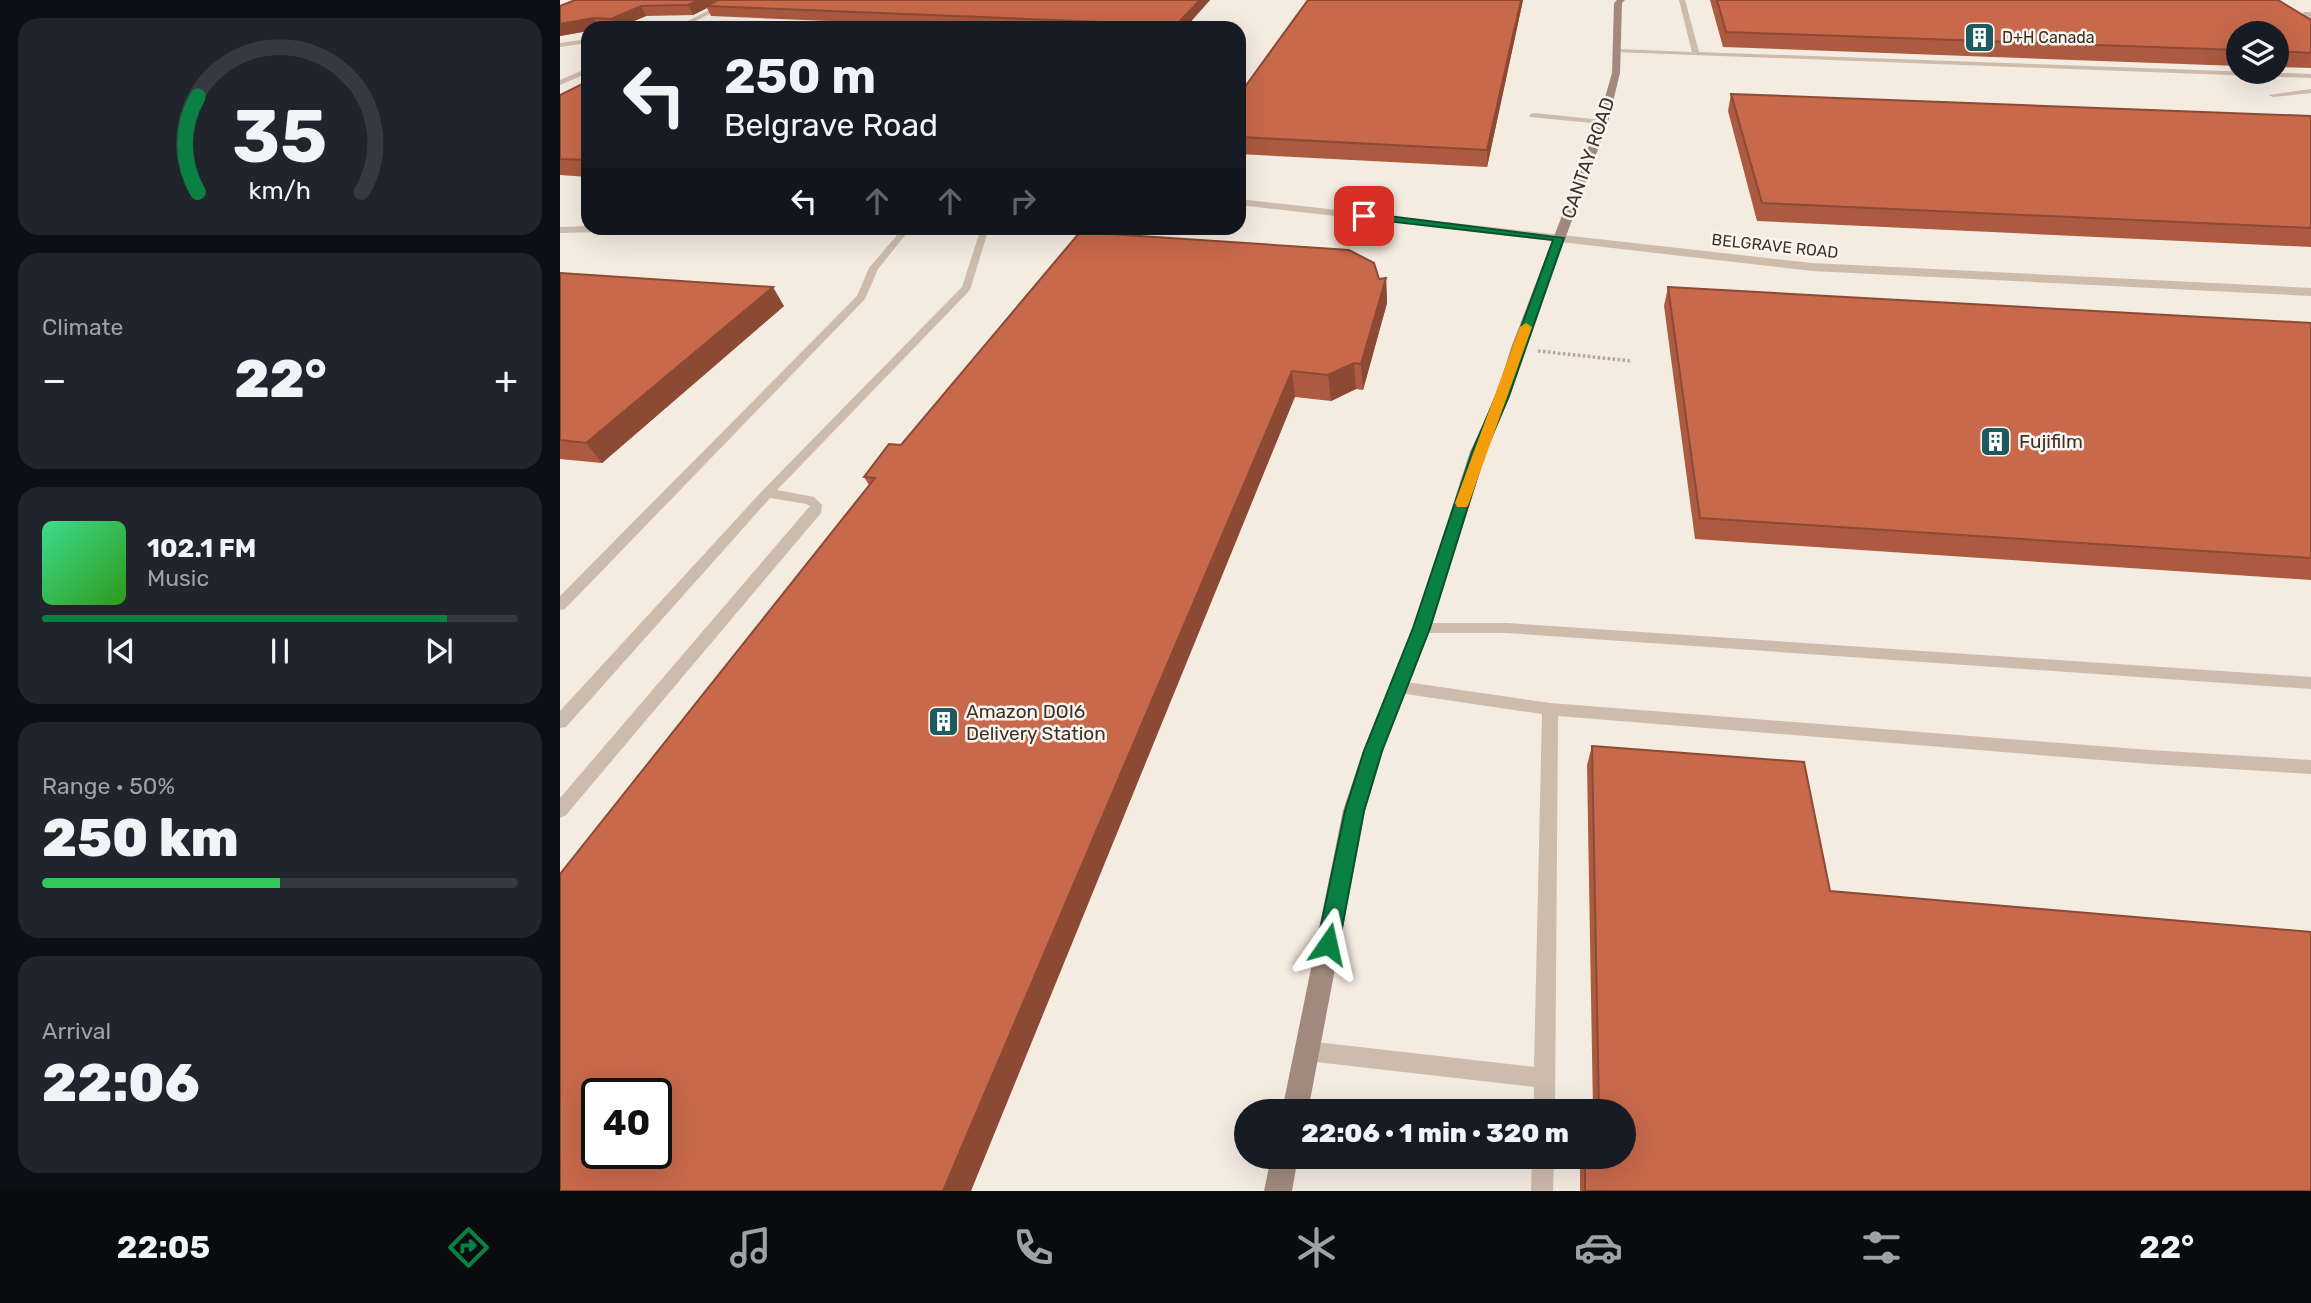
<!DOCTYPE html>
<meta charset="utf-8">
<style>
:root{--surface:#171b24;--page:#20242c;--text:#f1f3f6;--muted:#9ea1a6;--line:#363941;--accent:#0b8043}
body{margin:0;font-family:Rubik,sans-serif;background:var(--page);color:var(--text);height:100vh;display:flex;flex-direction:column;font-size:26px;white-space:nowrap}
*{box-sizing:border-box;margin:0}
p{font-size:23px;color:var(--muted)}
.icon{flex:none;width:38px;height:38px;fill:none;stroke:currentColor;stroke-width:2;stroke-linecap:round;stroke-linejoin:round}
.map{position:relative;flex:1;overflow:hidden}
.panel{display:flex;flex-direction:column;gap:18px;padding:18px;background:#0d0f14;width:560px}
.panel>*{flex:none}
.banner{position:absolute;left:21px;top:21px;width:665px;height:214px;border-radius:21px;box-shadow:0 7px 28px #0002;background:#171b24;color:var(--text);overflow:hidden}
.buttons{position:absolute;left:1666px;top:21px;display:grid;gap:14px}
.buttons a{display:grid;place-items:center;width:63px;height:63px;border-radius:50%;background:var(--surface);box-shadow:0 7px 28px #0002;font-size:35px}
.speed{position:absolute;left:21px;top:1078px;display:flex;gap:14px;font-size:35px;font-weight:700;text-align:center}
.speed>*{display:grid;place-content:center;width:91px;height:91px;border-radius:50%;background:var(--surface);box-shadow:0 7px 28px #0002;line-height:1}
.speed .limit{border:4px solid #111;border-radius:10px;background:#fff;color:#111}
.pin{position:absolute;display:grid;place-items:center;width:60px;height:60px;color:#fff;margin:-30px;border-radius:14px;box-shadow:0 4px 10px #0006}
.me{position:absolute;width:77px;margin:-38px;rotate:11deg;stroke-linejoin:round;filter:drop-shadow(0 0 5px #0008)}
.turn{display:flex;align-items:center;gap:24px;height:147px;padding:0 28px;font-size:32px}
.turn .icon{width:91px;height:91px;stroke-width:2.5}
.turn b{display:block;font-size:49px;line-height:60px}
.lanes{display:flex;align-items:center;height:66px;padding:0 28px;background:#0003;justify-content:center;gap:35px;direction:ltr}
.lanes .off{opacity:.35}
.big{font-size:52px;font-weight:800;line-height:1.1}
.panel .widget{flex:1;display:flex;flex-direction:column;justify-content:center;gap:10px;min-width:0;padding:0 24px;border-radius:21px;background:var(--page)}
.panel .dial{align-items:center;gap:0}
.dial svg{height:182px;overflow:visible;fill:none;stroke:var(--line);stroke-width:7;stroke-linecap:round;text-anchor:middle}
.dial text{fill:var(--text);stroke:none}
.song{display:flex;align-items:center;gap:21px}
.cover{width:84px;height:84px;border-radius:10px;background:linear-gradient(135deg,hsl(150 70% 55%),hsl(110 70% 35%))}
.played{height:7px;border-radius:4px;background:linear-gradient(90deg,var(--accent) 85%,var(--line) 85%)}
.keys{display:flex;justify-content:space-around;direction:ltr}
.heat{display:flex;justify-content:space-between;align-items:center;font-size:38px;direction:ltr}
.charge{height:10px;border-radius:5px;background:linear-gradient(90deg,#34c759 50%,var(--line) 0)}
.trip{position:absolute;left:674px;top:1099px;width:402px;height:70px;border-radius:35px;background:var(--surface);box-shadow:0 7px 28px #0002;font-weight:800;line-height:70px;text-align:center}
.tabs{display:flex;height:112px;justify-content:space-around;align-items:center;background:#090b0e;color:var(--muted)}
.tabs .icon{width:49px;height:49px}
.tabs .active{color:var(--accent)}
.tabs b{font-size:32px;color:var(--text)}
main{display:flex;flex:1;min-height:0}
.map>svg:first-child{display:block}
</style>
<main>
<section class="panel">
<div class="widget dial"><svg viewBox="0 0 100 80">
<path d="M14 69A42 42 0 1 1 86 69"/>
<path d="M14 69A42 42 0 0 1 14 27" stroke="#0b8043"/>
<text x="50" y="56" font-size="32" font-weight="700">35</text>
<text x="50" y="72" font-size="11">km/h</text>
</svg></div>
<div class="widget"><p>Climate</p>
<div class="heat"><a>−</a><b class="big">22°</b><a>+</a></div>
</div>
<div class="widget">
<div class="song"><i class="cover"></i><div><b>102.1 FM</b><p>Music</p></div></div>
<div class="played"></div>
<div class="keys"><svg class="icon" aria-label="previous" viewBox="0 0 24 24"><path d="M18 5L8 12l10 7zM5 5v14"/></svg><svg class="icon" aria-label="pause" viewBox="0 0 24 24"><path d="M8 5v14M16 5v14"/></svg><svg class="icon" aria-label="next" viewBox="0 0 24 24"><path d="M6 5l10 7-10 7zM19 5v14"/></svg></div>
</div>
<div class="widget"><p>Range · 50%</p><b class="big">250 km</b><div class="charge"></div></div>
<div class="widget"><p>Arrival</p><b class="big">22:06</b></div>
</section>
<div class="map">
<svg width="1751" height="1191" viewBox="0 0 1751 1191">
<rect width="100%" height="100%" fill="#f4ebe1"/>
<g fill="none" stroke-linecap="round" stroke-linejoin="round">
<path stroke="#b9a596" stroke-width="3.5" stroke-dasharray="2.5 2.5" stroke-linecap="butt" d="M978 351 1071 361"/>
<path fill="#cdbbac" fill-rule="evenodd" d="M169 0H177L122 28H114Z
M1119 0H1125L1139 52 1751 74V78L1055 52 1057 49 1132 52Z
M1744 12H1751V20L1742 15Z
M28 39V43L0 47V43Z
M28 68V73L0 85V80Z
M1751 89V93L1713 97 1709 95Z
M973 113 1043 120 1047 122 1043 124 970 117 969 115Z
M343 228H351L318 269 305 299 5 609 0 610V596L297 296 309 268Z
M421 228H429L410 290 217 490 254 497 262 505 261 513 6 815 0 818V798L250 506 246 504 210 498 6 727 0 728V711L203 490 402 287Z
M862 623H947L1751 677V689L947 633H862L857 632 855 628 857 624Z
M839 681 990 703 1590 750 1751 760V774L1590 764 998 716 995 1111H974V1087L747 1061 740 1058 737 1051 740 1044 747 1041 974 1067 982 714 839 693 834 691 831 687 834 683Z
M972 1157H994L993 1191H971Z"/>
<path fill="#cdbbac" fill-rule="evenodd" d="M679 199 1252 263 1751 288V296L1252 271 679 205Z
M28 226V228H84L78 231 0 233V227Z"/>
<path fill="#a18a7d" fill-rule="evenodd" d="M1057 0H1065L1062 3 1060 73 1048 122 965 348 950 396 926 452 871 628 823 751 805 811 748 1111H722L783 811 803 751 853 628 910 452 936 396 951 348 1038 122 1052 73 1054 3Z
M711 1157H738L732 1191H704Z"/>
</g>
<path fill="#ac5a40" d="M15 0H650L625 28H434L151 16 147 8 133 15 86 16 58 28H28V31L0 36Z
M748 0H963L927 167 679 154V95Z
M1150 0H1718L1751 20V68L1717 67V33H1678V66L1163 47Z
M28 81V177L0 175V95Z
M1171 94 1751 116V247L1197 221 1168 111Z
M0 273 224 306 42 463 0 459Z
M826 278 827 303 803 390 796 389 771 401 735 397 309 485 304 477 341 445 819 279Z
M1108 287 1751 323V580L1135 539 1104 306Z
M1032 746 1270 891 1751 1191H1020V1157H1064V1111H1033L1027 765Z"/>
<path fill="#8c4a34" d="M139 0H164L146 6 147 8 133 15 128 5Z
M640 0H650L625 28H616V25Z
M961 0H963L927 167V150Z
M81 6 86 16 56 28 51 19Z
M34 18 40 28H28V31L0 36V24Z
M826 278 827 303 803 390 801 364Z
M213 287 224 306 42 463 26 443Z
M794 363 796 389 771 401 768 375Z
M732 371 735 397 411 1191H383Z"/>
<path fill="#c8694b" stroke="#8c4a34" stroke-width="2" fill-rule="evenodd" d="M15 0H139L128 5 81 6 51 19 34 18 0 24V6Z
M158 0H640L616 25 146 6Z
M748 0H961L927 150 679 137V95Z
M1157 0H1718L1751 20V53L1717 51V33H1678V50L1166 32Z
M28 81V160L0 159V95Z
M1171 94 1751 116V228L1202 203Z
M520 232 789 250 814 263 819 279 826 278 801 364 794 363 768 375 732 371 383 1191H0V874L315 478 304 477 329 444 341 445ZM37 1094H96V1153H37Z
M0 273 213 287 26 443 0 440Z
M1108 287 1751 323V558L1140 518Z
M1032 746 1244 762 1270 891 1751 932V1191H1025V1157H1064V1111H1039Z"/>
<path fill="#0b8043" stroke="#07532c" stroke-width="2" d="M804 213 1004 238 949 396 925 452 870 628 822 751 804 811 779 944 776 952 768 955 761 952 757 944 785 811 804 751 853 628 912 452 936 396 993 240 801 218Z"/>
<path fill="#f59e0b" d="M966 323 972 327 909 503 907 507H897L895 503 960 327Z"/>
<defs>
<symbol id="building-square" viewBox="-11 -11 22 22"><rect x="-9" y="-9" width="18" height="18" rx="4" fill="#1f5a5e" stroke="#fbf5ee"/><path d="M-4-6H4V6H1V3H-1V6H-4ZM-2.5-4.3h1.7v1.8h-1.7ZM.8-4.3h1.7v1.8H.8ZM-2.5-1h1.7V.8h-1.7ZM.8-1h1.7V.8H.8Z" fill="#fff"/></symbol>
</defs>
<g fill-rule="evenodd">
<use href="#building-square" x="1402" y="20" width="35" height="35"/>
<use href="#building-square" x="1418" y="424" width="35" height="35"/>
<use href="#building-square" x="366" y="704" width="35" height="35"/>
</g>
<g text-anchor="middle" dominant-baseline="central" stroke-width="5" stroke-linejoin="round" paint-order="stroke">
<g font-size="16" fill="#3b302b" stroke="#fbf5ee" text-anchor="start">
<text x="1442" y="37">D+H Canada</text>
</g>
<g font-size="16" fill="#3b302b" stroke="#fbf5ee">
<text transform="translate(1215 246) rotate(6)">BELGRAVE ROAD</text>
</g>
<g font-size="19" fill="#3b302b" stroke="#fbf5ee">
<text transform="translate(1028 158) rotate(-71)">CANTAY ROAD</text>
</g>
<g font-size="19" fill="#3b302b" stroke="#fbf5ee" text-anchor="start">
<text x="1459" y="441">Fujifilm</text>
<text x="406" y="711">Amazon DOI6<tspan x="406" dy="22">Delivery Station</tspan></text>
</g>
</g>
</svg>
<div class="buttons">
<a><svg class="icon" aria-label="layers" viewBox="0 0 24 24"><path d="M12 4l9 5-9 5-9-5zM3 14l9 5 9-5"/></svg></a>
</div>
<div class="speed"><div class="limit">40</div></div>
<div class="pin" style="left:804px;top:216px;background:#d93025"><svg class="icon" aria-label="arrive" viewBox="0 0 24 24"><path d="M6 21V4h12l-3 4 3 4H6"/></svg></div>
<svg class="me" style="left:768px;top:944px" viewBox="-20 -20 40 40"><path d="M0-17L14 15 0 8-14 15z" fill="#0b8043" stroke="#fff" stroke-width="4"/></svg>
<div class="trip">22:06 · 1 min · 320 m</div>
<div class="banner">
<div class="turn"><svg class="icon" aria-label="left" viewBox="0 0 24 24"><path d="M17 20v-9H6M10 6l-5 5 5 5"/></svg><div><b>250 m</b>Belgrave Road</div></div>
<div class="lanes"><svg class="icon" aria-label="left" viewBox="0 0 24 24"><path d="M17 20v-9H6M10 6l-5 5 5 5"/></svg><svg class="icon off" aria-label="ahead" viewBox="0 0 24 24"><path d="M12 20V5M6 11l6-6 6 6"/></svg><svg class="icon off" aria-label="ahead" viewBox="0 0 24 24"><path d="M12 20V5M6 11l6-6 6 6"/></svg><svg class="icon off" aria-label="right" viewBox="0 0 24 24"><path d="M7 20v-9h11M14 6l5 5-5 5"/></svg></div>
</div>
</div>
</main>
<nav class="tabs">
<b>22:05</b>
<svg class="icon active" aria-label="directions" viewBox="0 0 24 24"><path d="M12 3l9 9-9 9-9-9zM9 14v-3h6M13 9l2 2-2 2"/></svg>
<svg class="icon" aria-label="music" viewBox="0 0 24 24"><path d="M9 18V5l10-2v13"/><circle cx="6" cy="18" r="3"/><circle cx="16" cy="16" r="3"/></svg>
<svg class="icon" aria-label="phone" viewBox="0 0 24 24"><path d="M5 4h4l2 5-3 2q2 4 5 5l2-3 5 2v4C11 20 4 13 5 4z"/></svg>
<svg class="icon" aria-label="climate" viewBox="0 0 24 24"><path d="M12 3v18M4 7l16 10M4 17L20 7"/></svg>
<svg class="icon" aria-label="car" viewBox="0 0 24 24"><path d="M5 17H2v-5l4-1 3-4h7l3 4 3 1v5h-3M9 17h6M6 11h13"/><circle cx="7" cy="17" r="2"/><circle cx="17" cy="17" r="2"/></svg>
<svg class="icon" aria-label="filters" viewBox="0 0 24 24"><path d="M4 7h16M4 17h16"/><circle cx="9" cy="7" r="2"/><circle cx="15" cy="17" r="2"/></svg>
<b>22°</b>
</nav>
